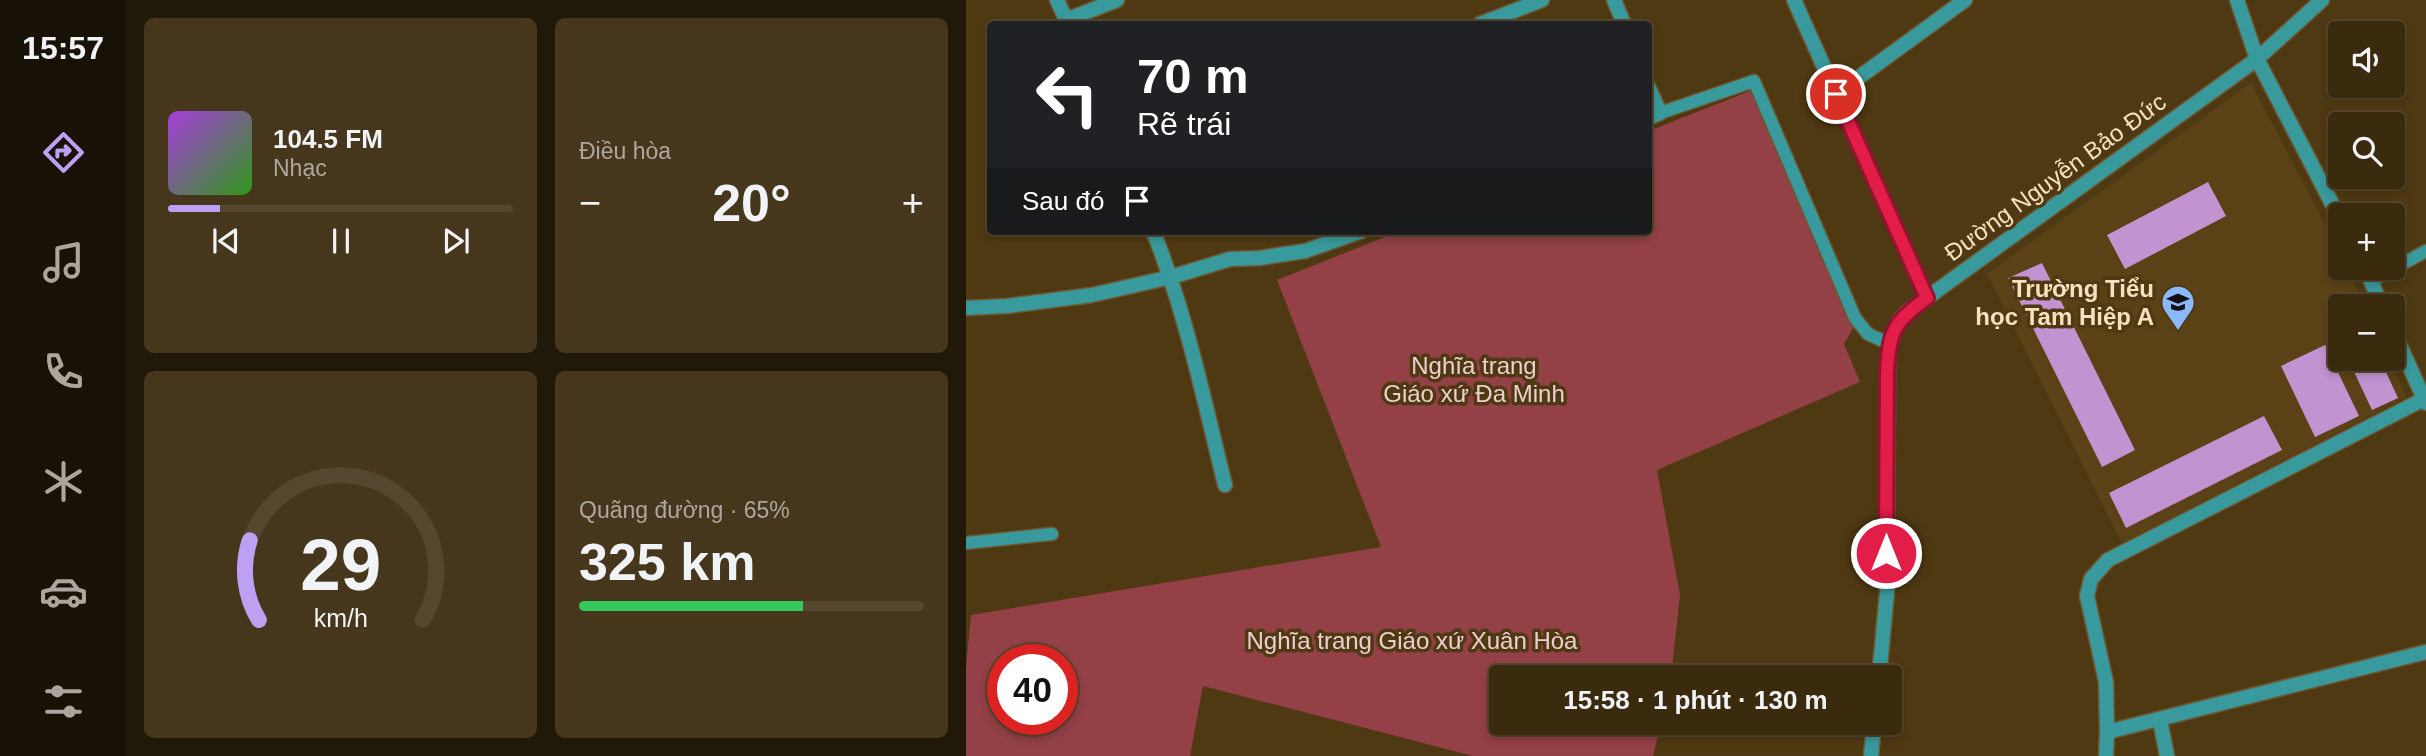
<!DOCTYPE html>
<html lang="vi">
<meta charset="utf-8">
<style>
:root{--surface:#3b2b0e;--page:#46371c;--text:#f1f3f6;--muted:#aca79e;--line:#54472e;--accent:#bca0f2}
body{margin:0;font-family:Helvetica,sans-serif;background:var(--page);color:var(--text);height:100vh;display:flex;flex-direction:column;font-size:26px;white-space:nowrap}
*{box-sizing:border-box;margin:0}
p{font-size:23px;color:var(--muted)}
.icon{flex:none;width:38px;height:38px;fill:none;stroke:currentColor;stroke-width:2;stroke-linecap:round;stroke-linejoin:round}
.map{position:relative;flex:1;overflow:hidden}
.side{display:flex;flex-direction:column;gap:18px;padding:18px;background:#201808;width:840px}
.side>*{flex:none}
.banner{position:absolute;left:21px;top:21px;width:665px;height:214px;border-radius:7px;box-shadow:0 4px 10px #0003,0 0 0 2px var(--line);background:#202124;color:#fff;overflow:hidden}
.controls{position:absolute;left:1362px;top:21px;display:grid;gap:14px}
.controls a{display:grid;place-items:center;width:77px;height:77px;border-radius:7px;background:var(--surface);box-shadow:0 4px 10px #0003,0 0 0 2px var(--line);font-size:35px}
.speed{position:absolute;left:21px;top:644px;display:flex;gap:14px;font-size:35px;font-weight:700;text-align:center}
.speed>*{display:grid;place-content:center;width:91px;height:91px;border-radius:50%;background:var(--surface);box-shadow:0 4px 10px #0003,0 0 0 2px var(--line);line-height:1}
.speed .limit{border:10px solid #d22;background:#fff;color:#111}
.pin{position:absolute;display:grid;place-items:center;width:60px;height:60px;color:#fff;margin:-30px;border:4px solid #fff;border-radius:50%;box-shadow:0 2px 7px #0007}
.me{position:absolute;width:77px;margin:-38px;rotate:0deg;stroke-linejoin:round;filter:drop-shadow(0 0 5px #0008)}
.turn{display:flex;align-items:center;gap:24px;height:147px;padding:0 35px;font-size:32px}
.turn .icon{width:91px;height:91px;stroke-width:2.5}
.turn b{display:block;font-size:49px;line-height:60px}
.then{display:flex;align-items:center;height:66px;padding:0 35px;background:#0003;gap:14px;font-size:26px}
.big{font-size:52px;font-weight:700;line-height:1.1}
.side .card{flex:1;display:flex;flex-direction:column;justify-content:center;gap:10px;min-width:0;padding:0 24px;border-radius:10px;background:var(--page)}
.side .dial{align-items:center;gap:0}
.dial svg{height:182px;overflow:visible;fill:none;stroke:var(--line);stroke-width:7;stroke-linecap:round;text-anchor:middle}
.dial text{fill:var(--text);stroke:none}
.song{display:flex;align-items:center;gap:21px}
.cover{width:84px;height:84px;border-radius:10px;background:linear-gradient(135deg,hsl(280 70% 55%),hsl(110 70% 35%))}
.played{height:7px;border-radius:4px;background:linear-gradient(90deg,var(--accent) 15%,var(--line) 15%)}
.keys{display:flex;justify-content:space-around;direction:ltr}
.heat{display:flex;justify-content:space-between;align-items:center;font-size:38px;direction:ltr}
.charge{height:10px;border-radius:5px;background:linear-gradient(90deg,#34c759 65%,var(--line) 0)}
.side .tiles{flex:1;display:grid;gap:18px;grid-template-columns:repeat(2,1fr)}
.trip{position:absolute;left:523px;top:665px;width:413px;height:70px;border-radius:7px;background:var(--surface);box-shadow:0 4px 10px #0003,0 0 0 2px var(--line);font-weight:700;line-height:70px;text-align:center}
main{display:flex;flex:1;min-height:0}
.menu{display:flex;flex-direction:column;width:126px;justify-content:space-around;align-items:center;background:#181106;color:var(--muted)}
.menu .icon{width:49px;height:49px}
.menu .selected{color:var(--accent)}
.menu b{font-size:32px;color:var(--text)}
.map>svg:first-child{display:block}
</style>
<main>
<nav class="menu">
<b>15:57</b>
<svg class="icon selected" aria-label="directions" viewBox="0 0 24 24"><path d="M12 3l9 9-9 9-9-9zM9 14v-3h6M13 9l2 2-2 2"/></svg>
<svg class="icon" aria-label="music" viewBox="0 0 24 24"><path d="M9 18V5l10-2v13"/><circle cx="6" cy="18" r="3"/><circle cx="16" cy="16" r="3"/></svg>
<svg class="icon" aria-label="phone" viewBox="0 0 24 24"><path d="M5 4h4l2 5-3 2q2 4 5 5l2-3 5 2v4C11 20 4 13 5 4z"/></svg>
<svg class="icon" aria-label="climate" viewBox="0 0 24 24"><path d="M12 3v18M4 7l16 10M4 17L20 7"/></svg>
<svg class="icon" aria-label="car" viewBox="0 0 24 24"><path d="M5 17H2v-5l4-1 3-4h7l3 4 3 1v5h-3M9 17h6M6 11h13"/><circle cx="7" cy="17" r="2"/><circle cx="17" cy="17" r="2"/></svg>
<svg class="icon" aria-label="filters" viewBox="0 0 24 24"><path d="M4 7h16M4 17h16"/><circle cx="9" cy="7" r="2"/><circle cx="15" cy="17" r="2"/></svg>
</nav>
<section class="side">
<div class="tiles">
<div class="card">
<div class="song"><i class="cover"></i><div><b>104.5 FM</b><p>Nhạc</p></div></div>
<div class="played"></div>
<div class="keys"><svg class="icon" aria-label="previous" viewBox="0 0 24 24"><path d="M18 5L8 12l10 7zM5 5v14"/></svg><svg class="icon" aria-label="pause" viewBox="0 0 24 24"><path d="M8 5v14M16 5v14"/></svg><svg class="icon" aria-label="next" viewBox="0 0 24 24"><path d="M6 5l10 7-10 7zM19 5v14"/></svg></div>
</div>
<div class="card"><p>Điều hòa</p>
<div class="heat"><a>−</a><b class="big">20°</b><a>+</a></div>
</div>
<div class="card dial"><svg viewBox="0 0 100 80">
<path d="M14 69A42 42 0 1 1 86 69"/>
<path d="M14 69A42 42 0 0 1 10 34" stroke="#bca0f2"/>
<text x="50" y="56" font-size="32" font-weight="700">29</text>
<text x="50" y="72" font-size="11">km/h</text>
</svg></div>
<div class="card"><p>Quãng đường · 65%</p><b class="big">325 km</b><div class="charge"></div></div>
</div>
</section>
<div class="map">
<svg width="1460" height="756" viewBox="0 0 1460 756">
<rect width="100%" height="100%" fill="#4f3912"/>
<path fill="#5b4216" d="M1285 83 1374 253V268H1381L1399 306H1374V359H1423L1440 397 1156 543 1021 274Z"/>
<path fill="#934046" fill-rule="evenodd" d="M786 90 887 328 878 344 894 382 691 470 714 595 705 677H536V723H695L687 756H507L237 686 224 756H0V667L5 615 415 547 311 280 434 231H682L683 131ZM37 660H96V719H37Z"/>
<path fill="#c292d1" d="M1242 182 1260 216 1159 269 1141 235Z
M1076 263 1169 450 1136 467 1042 278Z
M1359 345 1393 416 1349 437 1315 366Z
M1388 359H1414L1432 398 1406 410 1383 361Z
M1298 416 1316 450 1160 528 1143 493Z"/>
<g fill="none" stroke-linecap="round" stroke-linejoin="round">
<defs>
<path id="service" d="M694 113 788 81 889 318 902 334 924 344
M1405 281 1460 251
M0 543 86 534"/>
<path id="minor" d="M91 0 102 24
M648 0 658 24
M828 0 961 298
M1271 0 1291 59
M100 20 151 0
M514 24 576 0
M682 86 694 113 682 118
M870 94 999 0
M187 231C220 313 238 400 259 485
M0 308 41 306 126 295 205 277 264 259 294 258 339 251 396 231
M1194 720 1201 756
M1141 732 1140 682 1121 596 1125 579 1142 560 1458 399
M1140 756 1141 732 1460 652"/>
<path id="tertiary" d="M1291 59 1374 219
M1399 268 1416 306
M1426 328 1460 403
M913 677 921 592 922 359C924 341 927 326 940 313L1291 59 1356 0
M905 756 908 723"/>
</defs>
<use href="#service" stroke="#6d5731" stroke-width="15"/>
<use href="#minor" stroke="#6d5731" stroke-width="17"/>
<use href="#tertiary" stroke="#6d5731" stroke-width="17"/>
<use href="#service" stroke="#389a9d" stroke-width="12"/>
<use href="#minor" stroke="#389a9d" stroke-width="14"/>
<use href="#tertiary" stroke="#389a9d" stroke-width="14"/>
</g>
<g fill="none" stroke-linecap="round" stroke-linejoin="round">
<defs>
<path id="route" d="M870 94 961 298C928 322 923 331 921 372L920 553"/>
</defs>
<use href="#route" stroke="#92132f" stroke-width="18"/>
<use href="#route" stroke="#e11d48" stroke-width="12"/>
</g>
<defs>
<symbol id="school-pin" viewBox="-11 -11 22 30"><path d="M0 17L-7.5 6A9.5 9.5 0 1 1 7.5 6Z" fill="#8bb9fc" stroke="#4f3912"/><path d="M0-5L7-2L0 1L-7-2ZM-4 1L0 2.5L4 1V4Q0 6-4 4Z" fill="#111"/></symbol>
</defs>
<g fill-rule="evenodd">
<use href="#school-pin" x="1193" y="283" width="38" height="52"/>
</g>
<g text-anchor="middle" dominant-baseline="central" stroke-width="7" stroke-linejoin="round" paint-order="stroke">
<g font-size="24" fill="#f7e0be" stroke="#4f3912">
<text transform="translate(1089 177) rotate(-36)">Đường Nguyễn Bảo Đức</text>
</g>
<g font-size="24" font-weight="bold" fill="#f7e0be" stroke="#4f3912" text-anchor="end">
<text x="1188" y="288">Trường Tiểu<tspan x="1188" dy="28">học Tam Hiệp A</tspan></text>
</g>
<g font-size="24" fill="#eccece" stroke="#4f3912">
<text x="508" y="365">Nghĩa trang<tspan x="508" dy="28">Giáo xứ Đa Minh</tspan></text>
<text x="446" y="640">Nghĩa trang Giáo xứ Xuân Hòa</text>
</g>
</g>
</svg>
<div class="controls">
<a><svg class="icon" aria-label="sound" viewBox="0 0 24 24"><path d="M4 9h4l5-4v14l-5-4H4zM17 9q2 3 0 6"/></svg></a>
<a><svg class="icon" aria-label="search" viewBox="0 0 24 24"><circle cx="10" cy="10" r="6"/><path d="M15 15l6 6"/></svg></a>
<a>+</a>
<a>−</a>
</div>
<div class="speed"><div class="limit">40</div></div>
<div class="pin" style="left:870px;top:94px;background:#d93025"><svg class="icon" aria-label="arrive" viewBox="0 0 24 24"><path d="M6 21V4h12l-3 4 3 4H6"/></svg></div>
<svg class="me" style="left:920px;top:553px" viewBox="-20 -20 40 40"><circle r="17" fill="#e11d48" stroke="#fff" stroke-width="3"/><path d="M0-11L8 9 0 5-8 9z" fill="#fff"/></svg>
<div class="trip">15:58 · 1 phút · 130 m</div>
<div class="banner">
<div class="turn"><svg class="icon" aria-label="left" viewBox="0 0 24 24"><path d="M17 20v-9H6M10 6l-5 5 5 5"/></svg><div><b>70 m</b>Rẽ trái</div></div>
<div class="then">Sau đó<svg class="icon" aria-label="arrive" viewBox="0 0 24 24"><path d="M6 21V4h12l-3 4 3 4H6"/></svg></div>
</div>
</div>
</main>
